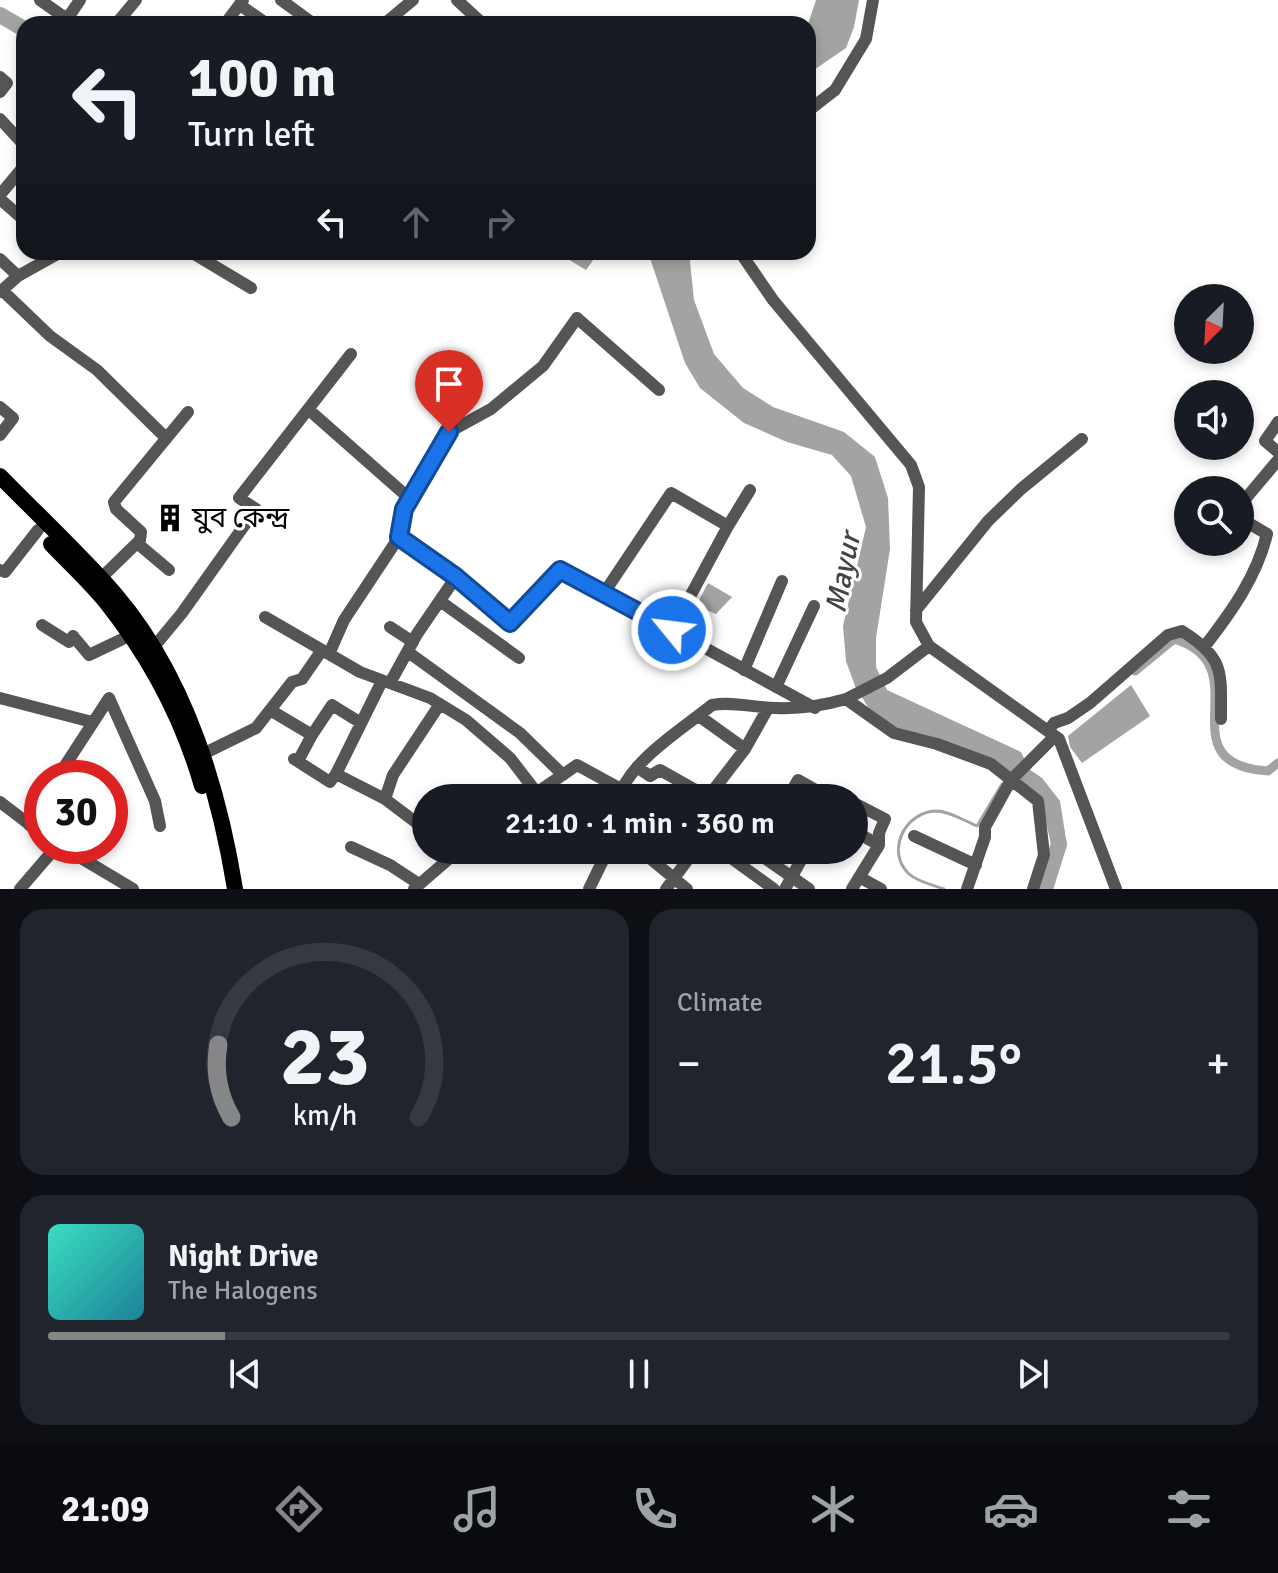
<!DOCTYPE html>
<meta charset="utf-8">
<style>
:root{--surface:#171b24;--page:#20242c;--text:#f1f3f6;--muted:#9ea1a6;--line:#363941;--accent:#858687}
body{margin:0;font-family:Signika,"Noto Sans Bengali",sans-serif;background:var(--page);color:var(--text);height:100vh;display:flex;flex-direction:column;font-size:30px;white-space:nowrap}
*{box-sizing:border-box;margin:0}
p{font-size:26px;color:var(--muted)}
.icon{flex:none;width:44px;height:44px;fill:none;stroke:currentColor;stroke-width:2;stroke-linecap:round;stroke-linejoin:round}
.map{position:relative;height:889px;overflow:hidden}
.details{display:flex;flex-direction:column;gap:20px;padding:20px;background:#0d0f14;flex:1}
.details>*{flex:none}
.banner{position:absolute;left:16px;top:16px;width:800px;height:244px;border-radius:24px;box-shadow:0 4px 12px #0003;background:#171b24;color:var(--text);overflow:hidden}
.needle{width:52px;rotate:204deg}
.tools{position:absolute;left:1174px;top:284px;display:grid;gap:16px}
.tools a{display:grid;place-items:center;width:80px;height:80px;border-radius:50%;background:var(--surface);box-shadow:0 4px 12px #0003;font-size:40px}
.speed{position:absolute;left:24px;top:760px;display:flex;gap:16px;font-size:40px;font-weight:700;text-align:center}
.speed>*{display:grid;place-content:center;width:104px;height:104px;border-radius:50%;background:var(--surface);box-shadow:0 4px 12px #0003;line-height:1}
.speed .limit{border:12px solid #d22;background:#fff;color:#111}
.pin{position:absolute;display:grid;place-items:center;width:68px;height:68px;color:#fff;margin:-82px -34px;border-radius:50% 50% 50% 0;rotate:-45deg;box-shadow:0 0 8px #0007}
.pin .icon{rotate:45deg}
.me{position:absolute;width:88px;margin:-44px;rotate:299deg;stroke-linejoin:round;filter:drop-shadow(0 0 6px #0008)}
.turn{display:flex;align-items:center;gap:28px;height:168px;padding:0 40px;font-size:36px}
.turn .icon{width:104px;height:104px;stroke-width:2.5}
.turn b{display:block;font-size:56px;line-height:68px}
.lanes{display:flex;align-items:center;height:76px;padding:0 40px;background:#0003;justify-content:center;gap:40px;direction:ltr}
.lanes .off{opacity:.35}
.big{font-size:60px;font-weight:600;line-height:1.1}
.details .card{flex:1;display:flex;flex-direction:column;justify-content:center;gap:12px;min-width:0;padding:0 28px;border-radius:24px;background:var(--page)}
.details .dial{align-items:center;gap:0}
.dial svg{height:208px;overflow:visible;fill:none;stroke:var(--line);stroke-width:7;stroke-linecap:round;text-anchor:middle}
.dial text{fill:var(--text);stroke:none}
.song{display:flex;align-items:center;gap:24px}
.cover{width:96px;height:96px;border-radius:12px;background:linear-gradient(135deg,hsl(170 70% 55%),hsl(190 70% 35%))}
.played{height:8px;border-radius:4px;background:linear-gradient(90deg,var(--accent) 15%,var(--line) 15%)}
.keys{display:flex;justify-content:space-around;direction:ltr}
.heat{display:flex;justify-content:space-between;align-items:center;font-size:44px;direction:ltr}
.details .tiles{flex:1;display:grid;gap:20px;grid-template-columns:1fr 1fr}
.card:last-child{grid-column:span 2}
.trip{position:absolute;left:412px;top:784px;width:456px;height:80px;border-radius:40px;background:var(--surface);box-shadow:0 4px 12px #0003;font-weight:600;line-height:80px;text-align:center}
.dock{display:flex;height:128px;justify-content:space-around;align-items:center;background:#090b0e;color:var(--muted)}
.dock .icon{width:56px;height:56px}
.dock .active{color:var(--accent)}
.dock b{font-size:36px;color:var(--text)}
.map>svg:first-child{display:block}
</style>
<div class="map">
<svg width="1278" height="889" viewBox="0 0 1278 889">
<rect width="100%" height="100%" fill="#fff"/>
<path fill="#a3a3a3" d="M816 0H859L854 27 846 48 808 74V24Z
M556 252H599L586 270Z
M648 252H689L694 300 714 354 743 388 773 407 844 432 875 457 888 498 890 549 876 638V667L887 690 1021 752 1029 769 1042 778 1060 801 1065 833 1049 831 1042 800 994 760 897 729 868 707 855 686 846 661 843 626 866 527 851 476 832 455 787 442 744 423 700 388 685 363Z
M708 583 732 597 716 614 696 606Z
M1131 685 1150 716 1082 763 1070 747 1068 736Z"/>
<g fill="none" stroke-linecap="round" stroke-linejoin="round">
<path stroke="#a3a3a3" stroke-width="3" d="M944 889C933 885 918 882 909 874 885 851 905 812 936 811 949 811 965 821 977 826L1002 784"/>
<path stroke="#a3a3a3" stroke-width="9" d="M1135 671 1174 639C1263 666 1162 764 1268 771L1278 763"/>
<path stroke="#a3a3a3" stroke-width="16" d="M0 15 24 29
M1045 889 1059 844 1052 811"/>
<path stroke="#555" stroke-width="12" d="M40 0 74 24
M281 0 314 24
M457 0 483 24
M240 5 267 24
M67 19 80 0
M116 24 136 0
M225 24 243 0
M384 24 413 0
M0 77 7 83 0 92
M808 111 835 90 866 39 873 0
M0 119 24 145
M0 195 24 166
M0 199 24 220
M191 252 251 288
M740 252 773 300 911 465 919 487 916 622 929 646 1059 739 1116 889
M0 259 18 276
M2 290 50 336 97 370 166 438
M0 292 18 276 61 252
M0 407 13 418 0 435
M309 410 410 499
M1278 422 1265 441 1278 452
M1240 510 1247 497 1278 460
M728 526 750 490
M399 537 404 509 449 432 491 409 543 366 577 318 659 390
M137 543 169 570
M0 570 5 572 38 530
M100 579 140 540 141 532 116 509 114 502 188 412
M440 601 519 658
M916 610 988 521 1021 489 1082 439
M265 617 360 672 430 698 466 720 510 758 537 793
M42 625 69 642 73 636 89 655 131 635
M390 627 413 642
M672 630 728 526 671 493 604 593 815 708
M929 646 887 678 846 699 894 733 937 744 991 764 1038 801 1044 855 1033 889
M1205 646C1232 611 1257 576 1267 534L1240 518
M153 648 182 613 256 509 239 498 351 354
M408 652 520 733 563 775
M329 654 344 620 399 537 456 577 510 623 560 570 604 593
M744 670 782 581
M382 681 336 774 385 799 426 830
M390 683 417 634 456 577
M776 687 814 606
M0 698 92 722
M270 710 312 735 298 761
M699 716 745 749 768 708
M1048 731 1054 723 1068 718 1090 703 1168 635 1182 631C1225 658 1221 672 1221 719
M312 735 332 705 361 723
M203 754 256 728 292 682 302 679 322 650
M294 759 330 782 336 774
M637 767 650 776 660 770 708 797 745 749
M57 778 109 698 155 801 160 826
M789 796 798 780 830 798
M529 798 577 765 621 789
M619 798C628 762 684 728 712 705 733 701 755 708 776 708 801 709 822 706 846 699
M385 799 393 775 440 704
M0 802 42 834
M29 825 42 804
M854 831 879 845
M914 836 976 865
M61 846 133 889
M351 847 390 865 419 884
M624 850H626
M640 850 687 889
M720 850 774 889
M756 852 809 889
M859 877 881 889
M20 889 57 846
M414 889 459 850
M589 889 608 850
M666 889 695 850
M785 889 805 853 799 850
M852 889 879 845V833L885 819 858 805 854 809
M967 889 985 837V827L1011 780 1055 736"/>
<path stroke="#000" stroke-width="16" d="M0 476C38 515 79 553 115 594 185 676 218 784 235 889
M51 544C69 563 89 581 106 602 149 656 183 720 202 786"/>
</g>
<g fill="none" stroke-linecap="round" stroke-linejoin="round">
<defs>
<path id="route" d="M449 432 404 509 399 537 456 577 510 623 560 570 672 630"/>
</defs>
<use href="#route" stroke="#114b97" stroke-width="20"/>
<use href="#route" stroke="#1a73e8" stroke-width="14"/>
</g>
<defs>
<symbol id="building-bare" viewBox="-9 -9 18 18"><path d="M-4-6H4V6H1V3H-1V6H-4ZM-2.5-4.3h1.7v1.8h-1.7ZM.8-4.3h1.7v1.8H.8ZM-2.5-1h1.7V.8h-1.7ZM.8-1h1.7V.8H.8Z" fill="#000" stroke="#fff" stroke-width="2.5" paint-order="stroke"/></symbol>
</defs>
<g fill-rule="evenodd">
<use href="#building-bare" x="150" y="498" width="40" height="40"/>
</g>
<g text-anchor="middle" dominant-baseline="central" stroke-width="6" stroke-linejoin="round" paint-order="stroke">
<g font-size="28" fill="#000" stroke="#fff" text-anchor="start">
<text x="192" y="518">যুব কেন্দ্র</text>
</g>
<g font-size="30" font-style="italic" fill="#444" stroke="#fff">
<text transform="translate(843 573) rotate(-79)">Mayur</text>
</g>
</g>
</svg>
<div class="tools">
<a><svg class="needle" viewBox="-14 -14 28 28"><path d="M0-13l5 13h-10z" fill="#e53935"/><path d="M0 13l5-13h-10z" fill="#9ea1a6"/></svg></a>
<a><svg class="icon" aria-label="sound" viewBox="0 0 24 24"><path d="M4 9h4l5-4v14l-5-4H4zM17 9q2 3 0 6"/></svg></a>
<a><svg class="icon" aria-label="search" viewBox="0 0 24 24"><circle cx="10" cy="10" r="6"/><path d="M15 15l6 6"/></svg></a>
</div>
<div class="speed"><div class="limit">30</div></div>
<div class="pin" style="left:449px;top:432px;background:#d93025"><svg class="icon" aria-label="arrive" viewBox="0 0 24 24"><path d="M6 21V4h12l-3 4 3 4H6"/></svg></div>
<svg class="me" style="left:672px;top:630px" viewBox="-20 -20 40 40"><circle r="17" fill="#1a73e8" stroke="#fff" stroke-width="3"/><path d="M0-11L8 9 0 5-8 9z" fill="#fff"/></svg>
<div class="trip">21:10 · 1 min · 360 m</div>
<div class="banner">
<div class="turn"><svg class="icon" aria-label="left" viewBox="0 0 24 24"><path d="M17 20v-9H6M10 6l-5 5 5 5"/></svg><div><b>100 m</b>Turn left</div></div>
<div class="lanes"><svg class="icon" aria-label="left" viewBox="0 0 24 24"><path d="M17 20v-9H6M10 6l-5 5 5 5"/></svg><svg class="icon off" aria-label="ahead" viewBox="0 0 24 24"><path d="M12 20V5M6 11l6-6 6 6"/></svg><svg class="icon off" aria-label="right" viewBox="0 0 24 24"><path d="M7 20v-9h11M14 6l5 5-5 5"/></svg></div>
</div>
</div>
<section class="details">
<div class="tiles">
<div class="card dial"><svg viewBox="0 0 100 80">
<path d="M14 69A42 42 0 1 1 86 69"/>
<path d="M14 69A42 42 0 0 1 9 41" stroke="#858687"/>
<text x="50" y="56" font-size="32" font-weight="700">23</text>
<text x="50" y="72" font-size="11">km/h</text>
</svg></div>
<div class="card"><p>Climate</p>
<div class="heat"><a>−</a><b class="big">21.5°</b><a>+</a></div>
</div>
<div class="card">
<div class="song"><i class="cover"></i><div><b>Night Drive</b><p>The Halogens</p></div></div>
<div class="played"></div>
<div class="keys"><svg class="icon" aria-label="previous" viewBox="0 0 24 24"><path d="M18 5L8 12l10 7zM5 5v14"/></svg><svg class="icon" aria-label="pause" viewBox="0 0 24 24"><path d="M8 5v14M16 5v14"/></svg><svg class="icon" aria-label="next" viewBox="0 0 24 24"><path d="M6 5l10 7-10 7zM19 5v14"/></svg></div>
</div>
</div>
</section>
<nav class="dock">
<b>21:09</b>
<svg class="icon active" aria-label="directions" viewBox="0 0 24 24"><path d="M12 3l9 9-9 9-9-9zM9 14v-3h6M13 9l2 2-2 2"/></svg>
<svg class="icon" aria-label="music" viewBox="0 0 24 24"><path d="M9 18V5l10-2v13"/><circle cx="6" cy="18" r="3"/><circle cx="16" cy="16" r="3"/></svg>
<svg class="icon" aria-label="phone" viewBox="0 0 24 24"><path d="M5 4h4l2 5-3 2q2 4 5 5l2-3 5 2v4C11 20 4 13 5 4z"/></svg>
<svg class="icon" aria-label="climate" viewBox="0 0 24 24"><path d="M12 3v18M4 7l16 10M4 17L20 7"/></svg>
<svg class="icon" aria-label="car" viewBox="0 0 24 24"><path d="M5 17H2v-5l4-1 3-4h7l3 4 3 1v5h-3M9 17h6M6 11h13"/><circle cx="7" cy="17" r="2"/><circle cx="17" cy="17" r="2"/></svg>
<svg class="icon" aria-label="filters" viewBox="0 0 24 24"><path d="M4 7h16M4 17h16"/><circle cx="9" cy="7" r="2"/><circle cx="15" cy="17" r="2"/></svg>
</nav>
